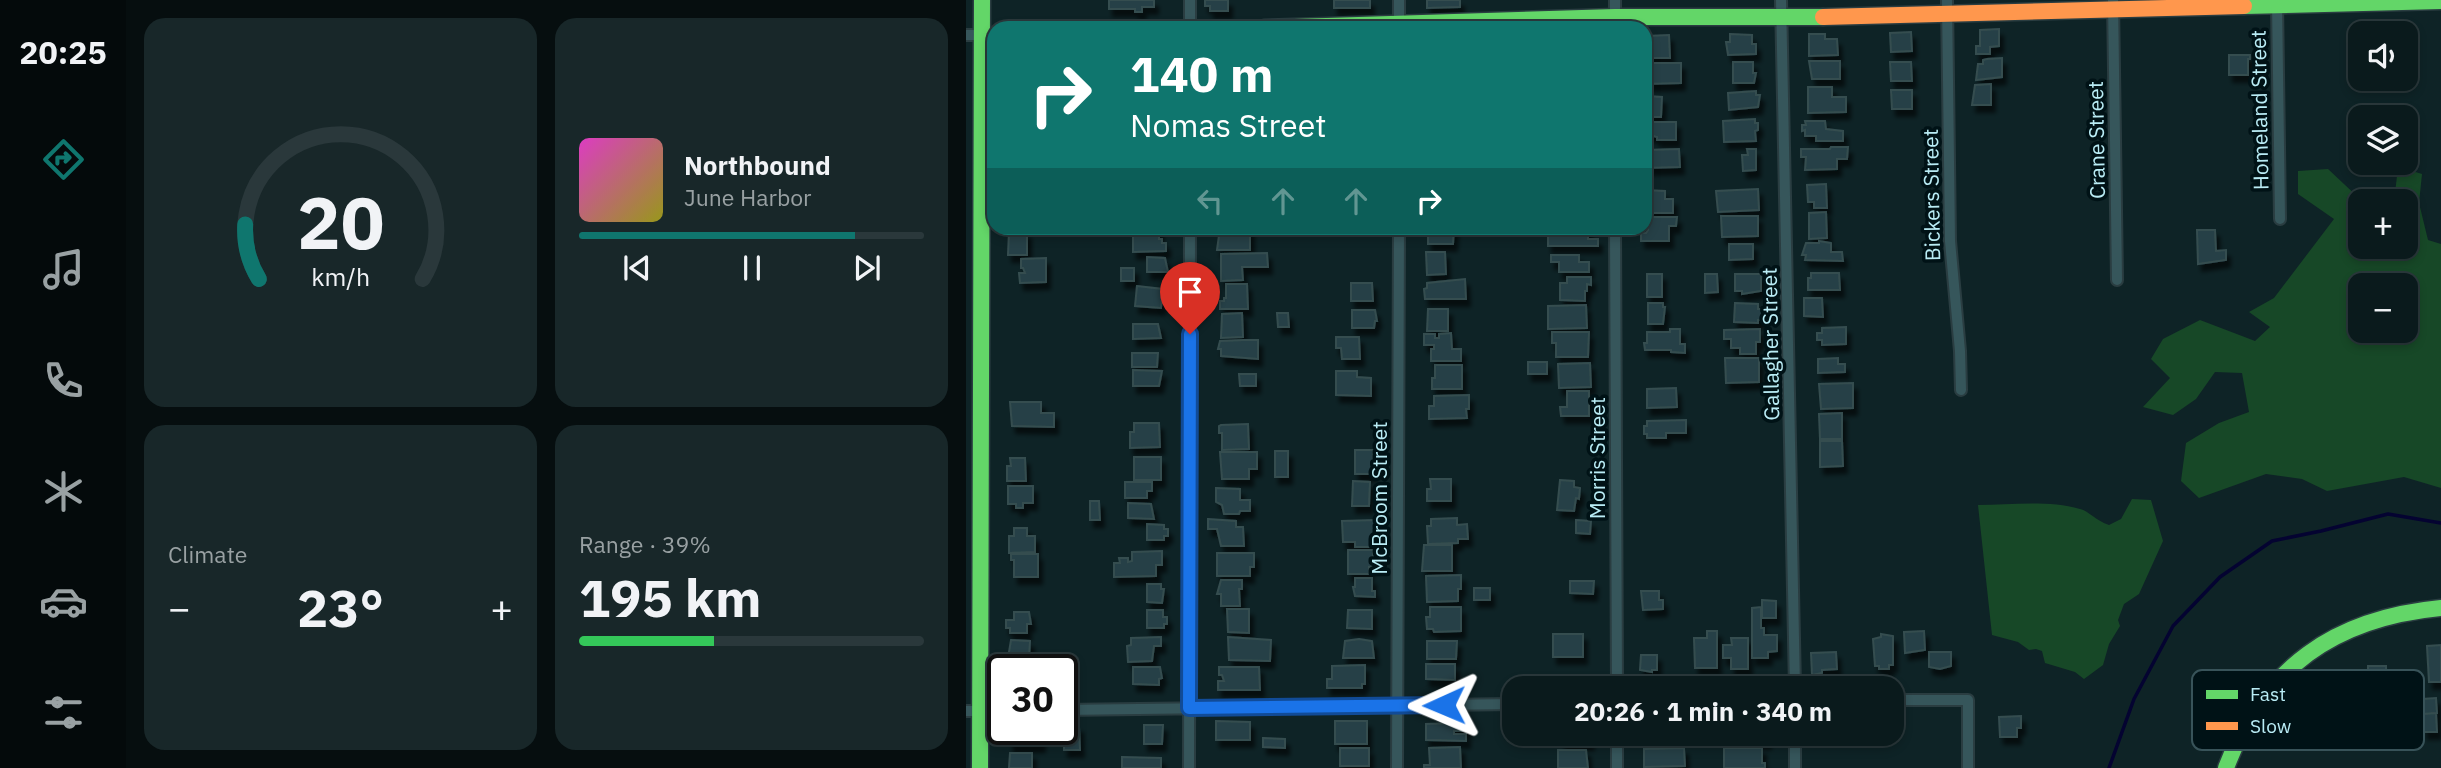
<!DOCTYPE html>
<meta charset="utf-8">
<style>
:root{--surface:#0a1a1c;--page:#182729;--text:#f1f3f6;--muted:#99a1a3;--line:#2a383b;--accent:#0f766e}
body{margin:0;font-family:"IBM Plex Sans",sans-serif;background:var(--page);color:var(--text);height:100vh;display:flex;flex-direction:column;font-size:26px;white-space:nowrap}
*{box-sizing:border-box;margin:0}
p{font-size:23px;color:var(--muted)}
.icon{flex:none;width:38px;height:38px;fill:none;stroke:currentColor;stroke-width:2;stroke-linecap:round;stroke-linejoin:round}
.map{position:relative;flex:1;overflow:hidden}
.drawer{display:flex;flex-direction:column;gap:18px;padding:18px;background:#060e0f;width:840px}
.drawer>*{flex:none}
.banner{position:absolute;left:21px;top:21px;width:665px;height:214px;border-radius:21px;box-shadow:0 4px 10px #0003,0 0 0 2px var(--line);background:#0f766e;color:#fff;overflow:hidden}
.buttons{position:absolute;left:1382px;top:21px;display:grid;gap:14px}
.buttons a{display:grid;place-items:center;width:70px;height:70px;border-radius:14px;background:var(--surface);box-shadow:0 4px 10px #0003,0 0 0 2px var(--line);font-size:35px}
.speed{position:absolute;left:21px;top:654px;display:flex;gap:14px;font-size:35px;font-weight:700;text-align:center}
.speed>*{display:grid;place-content:center;width:91px;height:91px;border-radius:50%;background:var(--surface);box-shadow:0 4px 10px #0003,0 0 0 2px var(--line);line-height:1}
.speed .limit{border:4px solid #111;border-radius:10px;background:#fff;color:#111}
.pin{position:absolute;display:grid;place-items:center;width:60px;height:60px;color:#fff;margin:-72px -30px;border-radius:50% 50% 50% 0;rotate:-45deg;box-shadow:0 0 7px #0007}
.pin .icon{rotate:45deg}
.me{position:absolute;width:77px;margin:-38px;rotate:269deg;stroke-linejoin:round;filter:drop-shadow(0 0 5px #0008)}
.turn{display:flex;align-items:center;gap:24px;height:147px;padding:0 28px;font-size:32px}
.turn .icon{width:91px;height:91px;stroke-width:2.5}
.turn b{display:block;font-size:49px;line-height:60px}
.lanes{display:flex;align-items:center;height:66px;padding:0 28px;background:#0003;justify-content:center;gap:35px;direction:ltr}
.lanes .off{opacity:.35}
.big{font-size:52px;font-weight:700;line-height:1.1}
.drawer .tile{flex:1;display:flex;flex-direction:column;justify-content:center;gap:10px;min-width:0;padding:0 24px;border-radius:21px;background:var(--page)}
.drawer .dial{align-items:center;gap:0}
.dial svg{height:182px;overflow:visible;fill:none;stroke:var(--line);stroke-width:7;stroke-linecap:round;text-anchor:middle}
.dial text{fill:var(--text);stroke:none}
.song{display:flex;align-items:center;gap:21px}
.cover{width:84px;height:84px;border-radius:10px;background:linear-gradient(135deg,hsl(310 70% 55%),hsl(60 70% 35%))}
.played{height:7px;border-radius:4px;background:linear-gradient(90deg,var(--accent) 80%,var(--line) 80%)}
.keys{display:flex;justify-content:space-around;direction:ltr}
.heat{display:flex;justify-content:space-between;align-items:center;font-size:38px;direction:ltr}
.charge{height:10px;border-radius:5px;background:linear-gradient(90deg,#34c759 39%,var(--line) 0)}
.drawer .tiles{flex:1;display:grid;gap:18px;grid-template-columns:repeat(2,1fr)}
.trip{position:absolute;left:536px;top:676px;width:402px;height:70px;border-radius:21px;background:var(--surface);box-shadow:0 4px 10px #0003,0 0 0 2px var(--line);font-weight:700;line-height:70px;text-align:center}
main{display:flex;flex:1;min-height:0}
.dock{display:flex;flex-direction:column;width:126px;justify-content:space-around;align-items:center;background:#040a0b;color:var(--muted)}
.dock .icon{width:49px;height:49px}
.dock .current{color:var(--accent)}
.dock b{font-size:32px;color:var(--text)}
.map>svg:first-child{display:block}
</style>
<main>
<nav class="dock">
<b>20:25</b>
<svg class="icon current" aria-label="directions" viewBox="0 0 24 24"><path d="M12 3l9 9-9 9-9-9zM9 14v-3h6M13 9l2 2-2 2"/></svg>
<svg class="icon" aria-label="music" viewBox="0 0 24 24"><path d="M9 18V5l10-2v13"/><circle cx="6" cy="18" r="3"/><circle cx="16" cy="16" r="3"/></svg>
<svg class="icon" aria-label="phone" viewBox="0 0 24 24"><path d="M5 4h4l2 5-3 2q2 4 5 5l2-3 5 2v4C11 20 4 13 5 4z"/></svg>
<svg class="icon" aria-label="climate" viewBox="0 0 24 24"><path d="M12 3v18M4 7l16 10M4 17L20 7"/></svg>
<svg class="icon" aria-label="car" viewBox="0 0 24 24"><path d="M5 17H2v-5l4-1 3-4h7l3 4 3 1v5h-3M9 17h6M6 11h13"/><circle cx="7" cy="17" r="2"/><circle cx="17" cy="17" r="2"/></svg>
<svg class="icon" aria-label="filters" viewBox="0 0 24 24"><path d="M4 7h16M4 17h16"/><circle cx="9" cy="7" r="2"/><circle cx="15" cy="17" r="2"/></svg>
</nav>
<section class="drawer">
<div class="tiles">
<div class="tile dial"><svg viewBox="0 0 100 80">
<path d="M14 69A42 42 0 1 1 86 69"/>
<path d="M14 69A42 42 0 0 1 8 45" stroke="#0f766e"/>
<text x="50" y="56" font-size="32" font-weight="700">20</text>
<text x="50" y="72" font-size="11">km/h</text>
</svg></div>
<div class="tile">
<div class="song"><i class="cover"></i><div><b>Northbound</b><p>June Harbor</p></div></div>
<div class="played"></div>
<div class="keys"><svg class="icon" aria-label="previous" viewBox="0 0 24 24"><path d="M18 5L8 12l10 7zM5 5v14"/></svg><svg class="icon" aria-label="pause" viewBox="0 0 24 24"><path d="M8 5v14M16 5v14"/></svg><svg class="icon" aria-label="next" viewBox="0 0 24 24"><path d="M6 5l10 7-10 7zM19 5v14"/></svg></div>
</div>
<div class="tile"><p>Climate</p>
<div class="heat"><a>−</a><b class="big">23°</b><a>+</a></div>
</div>
<div class="tile"><p>Range · 39%</p><b class="big">195 km</b><div class="charge"></div></div>
</div>
</section>
<div class="map">
<svg width="1475" height="768" viewBox="0 0 1475 768">
<defs>
<filter id="shadow"><feDropShadow dx="4" dy="7" stdDeviation="2" flood-color="#0009"/></filter>
</defs>
<rect width="100%" height="100%" fill="#0e2326"/>
<path fill="#174827" fill-rule="evenodd" d="M1362 169 1395 200 1429 193 1431 176 1443 170 1456 174 1453 203 1462 240 1475 244V488L1438 477 1361 491 1336 479 1300 474 1233 498 1215 481 1220 443 1253 423 1283 412 1276 373 1249 372 1230 399 1207 415 1177 407 1204 378 1185 359 1197 339 1234 320 1289 341 1304 327 1283 312 1308 298 1368 219 1332 194V171ZM1395 201H1440V247H1395ZM1395 285H1440V331H1395Z
M1166 499 1185 500 1197 541 1173 594 1158 604 1152 620 1154 626 1143 644 1137 665 1118 679 1109 672 1079 663 1076 651 1070 649 1063 650 1052 642 1026 635 1012 505C1045 505 1082 500 1114 509 1123 511 1130 521 1143 525L1155 519Z"/>
<g fill="none" stroke-linecap="round" stroke-linejoin="round">
<path stroke="#040331" stroke-width="3.5" d="M1143 768 1168 699 1207 626 1254 577 1306 541 1355 531 1422 514 1475 523"/>
</g>
<path fill="#274146" stroke="#354d50" stroke-width="2" filter="url(#shadow)" d="M143 0H188V7H176V12H169V9H143Z
M239 0H262V11H244V6H239Z
M368 0H404V8H368Z
M461 0H494V7L461 8Z
M1033 29V46L1024 47V54H1010V46H1014V30Z
M945 32 946 51 925 52 924 33Z
M764 34 786 35V44H790V54L762 55 760 42H764Z
M843 34H859V39H871L872 55 843 56Z
M703 35 704 58H680V36Z
M1263 55H1284V59H1282V75H1263Z
M1036 58V77L1010 80 1012 64H1017V60L1021 59Z
M843 61H874V79H846Z
M767 62H787V73H790L788 83H767Z
M924 62H945L946 81H925Z
M680 63H715V83L680 84Z
M1025 84V105H1006L1009 85Z
M842 87H866V97H880V112L842 113Z
M925 90H946V109H926Z
M790 91V95H794L792 107 763 110 762 93Z
M681 96 696 97 695 117H681L679 101H682Z
M789 119V123H792V130L789 131 790 141 758 142 757 121Z
M839 121H859L860 129 877 131V141H850V136H839V130L836 131V125H840Z
M684 122H710V140H691V137L680 134V129H684Z
M865 147H882L881 159H871V169L839 170 840 157H835V149H864Z
M713 149 714 167 679 168V150Z
M781 149H790V170L777 171 776 155H782Z
M860 184 861 208H848V202H842L841 185Z
M792 189 793 210 752 212 750 191Z
M679 190 699 191V199H707V213H682Z
M860 212 861 238 843 239V213Z
M755 216H792V236L756 237Z
M682 217H711L710 226H703V241H675V233H680L682 230Z
M167 228H193V239H196V243H200V251L167 252Z
M254 228H284V250H251Z
M476 228H488L487 244H462V229H476Z
M605 228H622V239H632V246H582V233H604Z
M1231 230H1249L1250 251 1260 250V260L1232 264Z
M43 231 61 232V255H42Z
M853 241 865 243V252H876L877 261 839 260 840 255H836L840 243H853Z
M763 244H787V259L763 260Z
M460 252H479L480 274 461 275Z
M301 253 302 267H276L277 280 255 281V254Z
M585 255H613V262H623V272H593V262H585Z
M181 257 199 258 202 272H181Z
M80 258V282L54 283 53 273H59L57 268H55V259Z
M155 268H168V281H155Z
M845 273H873L874 290H842V278H845Z
M681 274H696V297H681Z
M739 274H751L752 292 739 293Z
M769 274H795V291L776 294V291H769Z
M601 277H625V285L621 284V291H619V301L594 300V283H601Z
M499 279 500 299H459L458 289 461 288V283Z
M385 283H406L407 301H385Z
M260 284H281L282 309H254V301H258V298H260Z
M171 286 197 289 195 308 169 306Z
M838 298H856L857 317 838 316Z
M682 303H697V307H699L697 324H682Z
M769 303 792 304V309H796V320H792V323L768 322Z
M620 305 621 328 582 329V306Z
M462 309H482V331H461Z
M386 310H409L411 321H409L408 328H386Z
M276 313 277 337 255 338 256 314Z
M311 313H322L323 327H312Z
M167 324H192L195 338 167 339Z
M880 327V344L856 345V340H851V333H856V328Z
M704 329H714V344H719V353L705 352V350H679L678 343H681V332H704Z
M794 329V342H790V354H774V348H765V339H758V330Z
M586 332H623L622 357H590V343H586Z
M485 333 486 349H495V361H465V349H468V345H458V334H469V338H473V334Z
M370 337H393L394 359H376L375 348H370Z
M278 340H292V359L255 356V349H252L254 341Z
M166 353H192L191 367H166Z
M759 358H793V382L760 383Z
M872 358V364H879V372L852 373V359Z
M562 362H581V374H562Z
M624 363 625 387 593 388 592 364Z
M469 365H496V389H466V378H469Z
M167 370 196 371 193 386H167Z
M370 371H391V377L405 378V396L370 395Z
M273 374H290V386H274Z
M887 383V408L855 409 853 384Z
M710 388 711 407 681 408V389Z
M601 391H623V416H595L594 407H601Z
M503 395V409H500L501 418 463 419V406H468V396Z
M44 402H75V413H88V427L46 426Z
M876 413V439H854L853 414Z
M720 420V433H700V438H681V434H678V426H681V421Z
M168 423H193L194 447 164 448V432H168Z
M282 424 283 449 256 450V433H253V426L255 425Z
M854 441H876L877 466 854 467Z
M389 450H407V474H389Z
M309 451H322V477H309Z
M254 452H291V469H283V479H256Z
M168 457H195V480H168Z
M44 458H59L60 481H41V466H45Z
M464 479H485V501H461V489H465Z
M594 480 608 481V487L614 488 613 499 610 498 608 511 591 510Z
M387 481 404 482 403 506H386Z
M159 482H186V491H181V498H159Z
M42 486H67V503H57V508H50V504H42Z
M250 488 274 489V500H284V511H274L273 514H258L256 505 250 502Z
M124 501H133L134 520H124Z
M162 503 185 504 188 519 162 518Z
M491 518V525L501 524 502 539H492V543L462 544 461 526H465V519Z
M242 519 270 521V527H277L278 546H255L251 529H242Z
M408 520V547H389V542H377L376 521Z
M610 520 625 521 624 534 610 533Z
M181 524 198 525V529H202V536H198V540H181Z
M48 528H61V536H69V552L43 553V536H48Z
M458 545H486V571H456Z
M382 550H407V567H403V574H382Z
M196 551V565H190V576L148 577V563H154L153 558H162V562L166 561V552Z
M251 553H288V567H284V576H251Z
M45 554H72V577H48V560H45Z
M495 575V589H492V601L461 602 460 576Z
M389 578H406V591H409V597L389 596 387 587H389Z
M255 580H276V589H273L274 606H255V594H251Z
M604 581H628L627 594 604 593Z
M181 584H195V589H198L196 603 181 602Z
M508 588H524V600H508Z
M675 591H693V600H697V609L677 610Z
M796 600 810 601V618H796Z
M464 607H495V631L468 632 467 629H461L460 617H464Z
M795 607V628H798V635H811V651L802 652V658H786V608Z
M261 609H283V633L262 632Z
M181 610H197V617H201V624H198V628H181Z
M382 610H406V629L381 628Z
M48 612H63L65 624H61V633H44V628H40V620H48Z
M741 631H751V668H729L728 638H741Z
M958 631 959 650 939 653 938 632Z
M587 634H617V657H587Z
M915 634 927 636V665H923V669H913V666H909L907 639 915 637Z
M195 637V646H188L186 661 162 662 161 646 165 645V638Z
M262 637 305 640 304 661 263 660Z
M765 638H782V669H765V658H757V645H766Z
M393 639 406 641 408 658H377L379 641Z
M45 640 64 641 63 659 42 658Z
M461 641H491L490 659H461Z
M1475 645V682H1463L1461 646Z
M870 652 871 669 856 670V673L846 675 845 653Z
M963 652H985V666L974 669 963 667Z
M675 655H691V670H686V672L674 670Z
M460 664H489V680L460 679Z
M399 665V684H396V688H361V679H366V666Z
M1402 666H1420L1421 704H1402Z
M167 667H194L196 678 193 679V685L167 684Z
M253 667H293L294 690H252V681H258L256 675H253Z
M1470 698 1471 713 1456 714V699Z
M1470 713 1471 732H1458L1457 714Z
M1055 716V728H1051V737H1034L1033 717Z
M488 717 501 718V731H488V734H500V741L460 740V724L488 723Z
M250 721 284 722V740H250Z
M369 721H401V744H369Z
M178 725H197L196 744H178Z
M98 726H113L114 750H98Z
M75 730V745L44 746 43 731Z
M595 733 624 734V743H595Z
M683 733H697V744H683Z
M774 733H801V742H785L782 736H774Z
M297 738 319 739V748L297 747Z
M494 747 495 768H458V765H464L463 748Z
M374 748H403V766H374Z
M718 748 719 766 678 767V749Z
M758 748H796V763H799V768H758Z
M592 750H620L622 768H592Z
M44 753H66V768H43Z
M156 757 195 758V768H156Z"/>
<g fill="none" stroke-linecap="round" stroke-linejoin="round">
<defs>
<path id="street" d="M224 0V28
M433 0V28
M649 0V28
M815 0 829 688
M981 0 984 241 994 351 995 390
M1147 0 1151 280
M1311 1 1314 219
M0 35H28
M649 228 651 688
M926 700H1002V768
M96 710 548 704
M0 711H37
M651 733V768
M829 733V768
M223 768 224 228
M431 768 433 228"/>
<path id="fast" d="M1278 6 1475 1
M298 28 649 17H857
M14 768 16 0
M1260 768C1298 667 1369 618 1475 608"/>
<path id="slow" d="M857 17 1278 6"/>
</defs>
<use href="#street" stroke="#2a3d41" stroke-width="14"/>
<use href="#fast" stroke="#2a3d41" stroke-width="19"/>
<use href="#slow" stroke="#2a3d41" stroke-width="19"/>
<use href="#street" stroke="#36565b" stroke-width="10"/>
<use href="#fast" stroke="#63d668" stroke-width="16"/>
<use href="#slow" stroke="#ff974d" stroke-width="16"/>
</g>
<g fill="none" stroke-linecap="round" stroke-linejoin="round">
<defs>
<path id="route" d="M224 334 223 708 478 705"/>
</defs>
<use href="#route" stroke="#114b97" stroke-width="18"/>
<use href="#route" stroke="#1a73e8" stroke-width="12"/>
</g>
<g text-anchor="middle" dominant-baseline="central" stroke-width="7" stroke-linejoin="round" paint-order="stroke">
<g font-size="21" fill="#b9ecf5" stroke="#001216">
<text transform="translate(1293 110) rotate(-91)">Homeland Street</text>
<text transform="translate(1130 140) rotate(-91)">Crane Street</text>
<text transform="translate(965 195) rotate(-91)">Bickers Street</text>
<text transform="translate(804 344) rotate(-91)">Gallagher Street</text>
<text transform="translate(631 458) rotate(-90)">Morris Street</text>
<text transform="translate(413 498) rotate(-90)">McBroom Street</text>
</g>
</g>
<rect x="1226" y="670" width="232" height="80" rx="10" fill="#001216" stroke="#385359" stroke-width="2"/>
<rect x="1240" y="690" width="32" height="9" fill="#63d668"/>
<rect x="1240" y="722" width="32" height="8" fill="#ff974d"/>
<g font-size="19" fill="#b9ecf5">
<text x="1284" y="701">Fast</text>
<text x="1284" y="733">Slow</text>
</g>
</svg>
<div class="buttons">
<a><svg class="icon" aria-label="sound" viewBox="0 0 24 24"><path d="M4 9h4l5-4v14l-5-4H4zM17 9q2 3 0 6"/></svg></a>
<a><svg class="icon" aria-label="layers" viewBox="0 0 24 24"><path d="M12 4l9 5-9 5-9-5zM3 14l9 5 9-5"/></svg></a>
<a>+</a>
<a>−</a>
</div>
<div class="speed"><div class="limit">30</div></div>
<div class="pin" style="left:224px;top:334px;background:#d93025"><svg class="icon" aria-label="arrive" viewBox="0 0 24 24"><path d="M6 21V4h12l-3 4 3 4H6"/></svg></div>
<svg class="me" style="left:478px;top:705px" viewBox="-20 -20 40 40"><path d="M0-17L14 15 0 8-14 15z" fill="#1a73e8" stroke="#fff" stroke-width="4"/></svg>
<div class="trip">20:26 · 1 min · 340 m</div>
<div class="banner">
<div class="turn"><svg class="icon" aria-label="right" viewBox="0 0 24 24"><path d="M7 20v-9h11M14 6l5 5-5 5"/></svg><div><b>140 m</b>Nomas Street</div></div>
<div class="lanes"><svg class="icon off" aria-label="left" viewBox="0 0 24 24"><path d="M17 20v-9H6M10 6l-5 5 5 5"/></svg><svg class="icon off" aria-label="ahead" viewBox="0 0 24 24"><path d="M12 20V5M6 11l6-6 6 6"/></svg><svg class="icon off" aria-label="ahead" viewBox="0 0 24 24"><path d="M12 20V5M6 11l6-6 6 6"/></svg><svg class="icon" aria-label="right" viewBox="0 0 24 24"><path d="M7 20v-9h11M14 6l5 5-5 5"/></svg></div>
</div>
</div>
</main>
